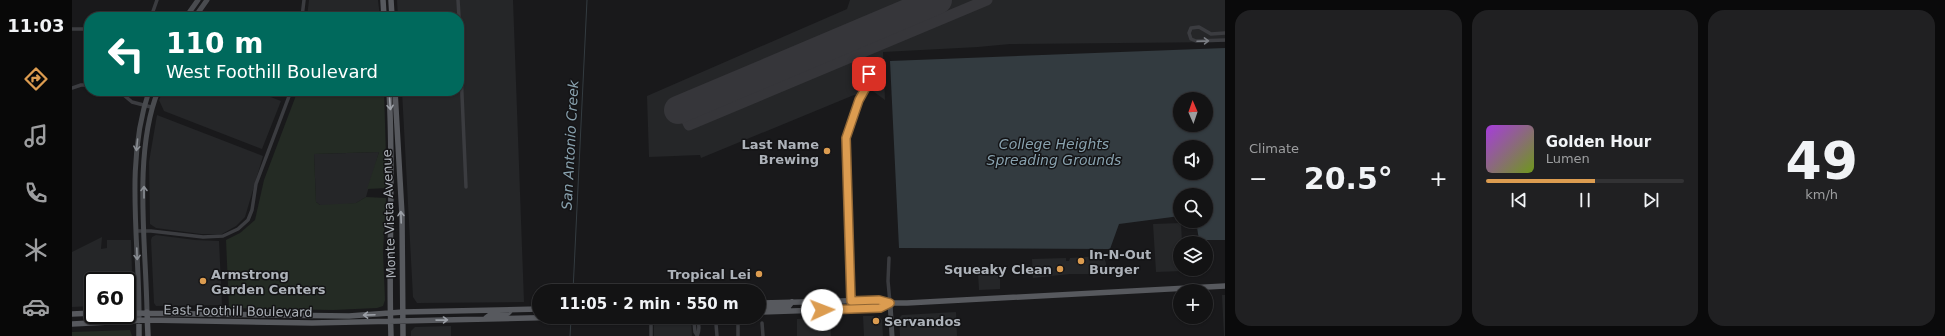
<!DOCTYPE html>
<meta charset="utf-8">
<style>
:root{--surface:#131314;--page:#202022;--text:#f1f3f6;--muted:#9d9ea0;--line:#323234;--accent:#dc9c50}
body{margin:0;font-family:"DejaVu Sans",sans-serif;background:var(--page);color:var(--text);height:100vh;display:flex;flex-direction:column;font-size:15px;white-space:nowrap}
*{box-sizing:border-box;margin:0}
p{font-size:13px;color:var(--muted)}
.icon{flex:none;width:22px;height:22px;fill:none;stroke:currentColor;stroke-width:2;stroke-linecap:round;stroke-linejoin:round}
.map{position:relative;flex:1;overflow:hidden}
.sheet{display:flex;flex-direction:column;gap:10px;padding:10px;background:#0a0a0b;width:720px}
.sheet>*{flex:none}
.hud{position:absolute;left:12px;top:12px;width:380px;height:84px;border-radius:16px;box-shadow:0 1px 3px #0004,0 0 0 1px var(--line);background:#00695c;color:#fff;overflow:hidden}
.needle{width:26px;rotate:358deg}
.buttons{position:absolute;left:1101px;top:92px;display:grid;gap:8px}
.buttons a{display:grid;place-items:center;width:40px;height:40px;border-radius:50%;background:var(--surface);box-shadow:0 1px 3px #0004,0 0 0 1px var(--line);font-size:20px}
.speed{position:absolute;left:12px;top:272px;display:flex;gap:8px;font-size:20px;font-weight:700;text-align:center}
.speed>*{display:grid;place-content:center;width:52px;height:52px;border-radius:50%;background:var(--surface);box-shadow:0 1px 3px #0004,0 0 0 1px var(--line);line-height:1}
.speed .limit{border:2px solid #111;border-radius:6px;background:#fff;color:#111}
.pin{position:absolute;display:grid;place-items:center;width:34px;height:34px;color:#fff;margin:-17px;border-radius:8px;box-shadow:0 2px 6px #0006}
.me{position:absolute;width:44px;margin:-22px;rotate:88deg;stroke-linejoin:round;filter:drop-shadow(0 0 3px #0008)}
.turn{display:flex;align-items:center;gap:14px;height:84px;padding:0 16px;font-size:18px}
.turn .icon{width:52px;height:52px;stroke-width:2.5}
.turn b{display:block;font-size:28px;line-height:34px}
.big{font-size:30px;font-weight:700;line-height:1.1}
.sheet .tile{flex:1;display:flex;flex-direction:column;justify-content:center;gap:6px;min-width:0;padding:0 14px;border-radius:16px;background:var(--page)}
.sheet .dial{align-items:center;gap:0}
.dial b{font-size:52px;line-height:1}
.song{display:flex;align-items:center;gap:12px}
.cover{width:48px;height:48px;border-radius:6px;background:linear-gradient(135deg,hsl(280 70% 55%),hsl(80 70% 35%))}
.played{height:4px;border-radius:2px;background:linear-gradient(90deg,var(--accent) 55%,var(--line) 55%)}
.keys{display:flex;justify-content:space-around;direction:ltr}
.heat{display:flex;justify-content:space-between;align-items:center;font-size:22px;direction:ltr}
.sheet .tiles{flex:1;display:grid;gap:10px;grid-template-columns:repeat(3,1fr)}
.trip{position:absolute;left:460px;top:284px;width:234px;height:40px;border-radius:20px;background:var(--surface);box-shadow:0 1px 3px #0004,0 0 0 1px var(--line);font-weight:700;line-height:40px;text-align:center}
main{display:flex;flex:1;min-height:0}
.tabs{display:flex;flex-direction:column;width:72px;justify-content:space-around;align-items:center;background:#080808;color:var(--muted)}
.tabs .icon{width:28px;height:28px}
.tabs .selected{color:var(--accent)}
.tabs b{font-size:18px;color:var(--text)}
.map>svg:first-child{display:block}
</style>
<main>
<nav class="tabs">
<b>11:03</b>
<svg class="icon selected" aria-label="directions" viewBox="0 0 24 24"><path d="M12 3l9 9-9 9-9-9zM9 14v-3h6M13 9l2 2-2 2"/></svg>
<svg class="icon" aria-label="music" viewBox="0 0 24 24"><path d="M9 18V5l10-2v13"/><circle cx="6" cy="18" r="3"/><circle cx="16" cy="16" r="3"/></svg>
<svg class="icon" aria-label="phone" viewBox="0 0 24 24"><path d="M5 4h4l2 5-3 2q2 4 5 5l2-3 5 2v4C11 20 4 13 5 4z"/></svg>
<svg class="icon" aria-label="climate" viewBox="0 0 24 24"><path d="M12 3v18M4 7l16 10M4 17L20 7"/></svg>
<svg class="icon" aria-label="car" viewBox="0 0 24 24"><path d="M5 17H2v-5l4-1 3-4h7l3 4 3 1v5h-3M9 17h6M6 11h13"/><circle cx="7" cy="17" r="2"/><circle cx="17" cy="17" r="2"/></svg>
</nav>
<div class="map">
<svg width="1153" height="336" viewBox="0 0 1153 336">
<rect width="100%" height="100%" fill="#19191b"/>
<path fill="#252628" d="M237 0H306L308 17H235Z
M325 0H441L452 302 345 303 341 297 330 91H387V17H326Z
M778 0H1153V42L938 44 906 47 811 52 813 100 798 89 785 95H782L629 158 628 155 577 157 575 96 775 9Z
M91 91H183L209 101 190 149 92 111 87 100Z
M85 115 191 156 173 217 164 226 150 234H129L84 228 78 224 77 162Z
M307 152 294 197 284 203 258 206 248 205 244 202 242 154Z
M1109 223 1110 243H1108V269H1112V271L1084 272 1081 224Z
M84 235 123 240 147 241 150 305 84 306 82 303 79 240 80 237Z
M30 237 29 249 35 248V240H59L61 303 55 306V281H21V306L0 307V252Z
M1027 256 1032 258 1034 263V274H998L961 278 960 259 994 258V261H997L998 258Z
M928 272V289L907 290 906 273Z
M1150 295H1153V336H1152Z
M884 312 885 336H828L827 318 830 315Z
M791 316H807L810 320 811 336H792Z
M758 317 759 336H725V319Z
M586 320H619L620 336H582V324Z
M379 326V336H339V331L343 327Z"/>
<path fill="#242b24" d="M224 91H312L315 188 295 189 307 152 242 154 244 202 248 205 284 203 294 197 314 198 311 252 313 300 311 306 305 308 261 310 157 308 154 240 168 233 183 220 192 180 223 98Z
M58 330 60 336H0V332Z"/>
<path fill="#333b40" fill-rule="evenodd" d="M1153 48V240H1127L1124 221H1134V195H1108V216L1047 224 1038 249 827 248 818 61ZM1108 99H1134V125H1108ZM1108 147H1134V173H1108Z"/>
<g fill="none" stroke-linecap="round" stroke-linejoin="round">
<path stroke="#333b40" stroke-width="1" d="M501 291 515 0
M498 336 499 320"/>
<path stroke="#36363a" stroke-width="11" d="M844 0 855 25
M710 66 717 83
M609 108 617 125 915 0"/>
<path stroke="#36363a" stroke-width="28" d="M606 110 866 0"/>
<path stroke="#3b3c40" stroke-width="3.5" d="M386 0 387 17
M79 17 85 0
M230 17 232 0
M387 26 394 187
M0 29H16
M1153 33 1139 34 1127 27 1119 28 1117 33 1119 39 1124 41 1153 40
M0 88 9 85H17
M47 91 60 102 79 107
M65 231H79L131 237 151 236 166 229 176 220 180 210 184 184 219 91
M817 258 816 281 818 303
M779 301 774 138 787 100 798 80 797 74
M579 317V336
M625 317C627 323 628 330 625 336
M625 319 622 321 623 332 625 335
M666 323V336
M690 323 691 336
M644 324 645 336"/>
<path stroke="#494b4f" stroke-width="5" d="M114 17 126 0
M123 17 135 0
M818 303 820 336
M75 312C74 245 61 153 86 91
M67 321C68 244 52 165 77 91"/>
<path stroke="#57595e" stroke-width="5.5" d="M311 0 312 17
M319 0 320 17
M317 91C322 173 316 254 319 336
M323 91 330 215 331 336
M687 303 807 300 818 303H835L1153 286
M731 310 735 306 757 305 761 301
M688 311 694 307H716L720 302
M75 312 76 336
M687 312 808 308 818 303
M55 313 277 316 331 312 467 309
M0 314 21 313
M414 318 418 315 436 313 439 310
M67 321V336
M0 324 75 320 240 323 498 317"/>
</g>
<defs><path id="oneway-shaft" d="M-6 0H5M1.5-3L5.5 0L1.5 3" fill="none" stroke-width="1.6" stroke-linecap="round" stroke-linejoin="round"/></defs>
<use stroke="#7a7d83" href="#oneway-shaft" transform="translate(1131 41) rotate(-2)"/>
<g stroke="#9ca0a7">
<use href="#oneway-shaft" transform="translate(318 104) rotate(86)"/>
<use href="#oneway-shaft" transform="translate(329 217) rotate(-92)"/>
<use href="#oneway-shaft" transform="translate(297 315) rotate(178)"/>
<use href="#oneway-shaft" transform="translate(370 320) rotate(-1)"/>
</g>
<g stroke="#8a8e94">
<use href="#oneway-shaft" transform="translate(65 145) rotate(96)"/>
<use href="#oneway-shaft" transform="translate(72 192) rotate(-90)"/>
<use href="#oneway-shaft" transform="translate(65 254) rotate(88)"/>
</g>
<g fill="none" stroke-linecap="round" stroke-linejoin="round">
<defs>
<path id="route" d="M750 310 808 308 818 303 807 300 779 301 774 138 787 100 798 80 797 74"/>
</defs>
<use href="#route" stroke="#8f6534" stroke-width="10"/>
<use href="#route" stroke="#dc9c50" stroke-width="7"/>
</g>
<g fill="#dc9c50" stroke="#141416" stroke-width="1.5">
<circle cx="755" cy="151" r="4"/>
<circle cx="1009" cy="261" r="4"/>
<circle cx="988" cy="269" r="4"/>
<circle cx="687" cy="274" r="4"/>
<circle cx="131" cy="281" r="4"/>
<circle cx="804" cy="321" r="4"/>
</g>
<g text-anchor="middle" dominant-baseline="central" stroke-width="3" stroke-linejoin="round" paint-order="stroke">
<g font-size="13" font-weight="bold" fill="#adb2b9" stroke="#141416" text-anchor="end">
<text x="747" y="144">Last Name<tspan x="747" dy="15">Brewing</tspan></text>
<text x="1017" y="254" text-anchor="start">In-N-Out<tspan x="1017" dy="15">Burger</tspan></text>
<text x="980" y="269">Squeaky Clean</text>
<text x="139" y="274" text-anchor="start">Armstrong<tspan x="139" dy="15">Garden Centers</tspan></text>
<text x="679" y="274">Tropical Lei</text>
<text x="812" y="321" text-anchor="start">Servandos</text>
</g>
<g font-size="13" fill="#adb2b9" stroke="#141416">
<text transform="translate(317 214) rotate(-92)">Monte Vista Avenue</text>
<text transform="translate(166 311) rotate(1)">East Foothill Boulevard</text>
</g>
<g font-size="14" font-style="italic" fill="#89a2af" stroke="#141416">
<text x="982" y="144">College Heights<tspan x="982" dy="16">Spreading Grounds</tspan></text>
<text transform="translate(498 145) rotate(-87)">San Antonio Creek</text>
</g>
</g>
</svg>
<div class="buttons">
<a><svg class="needle" viewBox="-14 -14 28 28"><path d="M0-13l5 13h-10z" fill="#e53935"/><path d="M0 13l5-13h-10z" fill="#9d9ea0"/></svg></a>
<a><svg class="icon" aria-label="sound" viewBox="0 0 24 24"><path d="M4 9h4l5-4v14l-5-4H4zM17 9q2 3 0 6"/></svg></a>
<a><svg class="icon" aria-label="search" viewBox="0 0 24 24"><circle cx="10" cy="10" r="6"/><path d="M15 15l6 6"/></svg></a>
<a><svg class="icon" aria-label="layers" viewBox="0 0 24 24"><path d="M12 4l9 5-9 5-9-5zM3 14l9 5 9-5"/></svg></a>
<a>+</a>
</div>
<div class="speed"><div class="limit">60</div></div>
<div class="pin" style="left:797px;top:74px;background:#d93025"><svg class="icon" aria-label="arrive" viewBox="0 0 24 24"><path d="M6 21V4h12l-3 4 3 4H6"/></svg></div>
<svg class="me" style="left:750px;top:310px" viewBox="-20 -20 40 40"><circle r="19" fill="#fff"/><path d="M0-13L10 11 0 6-10 11z" fill="#dc9c50"/></svg>
<div class="trip">11:05 · 2 min · 550 m</div>
<div class="hud">
<div class="turn"><svg class="icon" aria-label="left" viewBox="0 0 24 24"><path d="M17 20v-9H6M10 6l-5 5 5 5"/></svg><div><b>110 m</b>West Foothill Boulevard</div></div>
</div>
</div>
<section class="sheet">
<div class="tiles">
<div class="tile"><p>Climate</p>
<div class="heat"><a>−</a><b class="big">20.5°</b><a>+</a></div>
</div>
<div class="tile">
<div class="song"><i class="cover"></i><div><b>Golden Hour</b><p>Lumen</p></div></div>
<div class="played"></div>
<div class="keys"><svg class="icon" aria-label="previous" viewBox="0 0 24 24"><path d="M18 5L8 12l10 7zM5 5v14"/></svg><svg class="icon" aria-label="pause" viewBox="0 0 24 24"><path d="M8 5v14M16 5v14"/></svg><svg class="icon" aria-label="next" viewBox="0 0 24 24"><path d="M6 5l10 7-10 7zM19 5v14"/></svg></div>
</div>
<div class="tile dial"><b>49</b><p>km/h</p></div>
</div>
</section>
</main>
